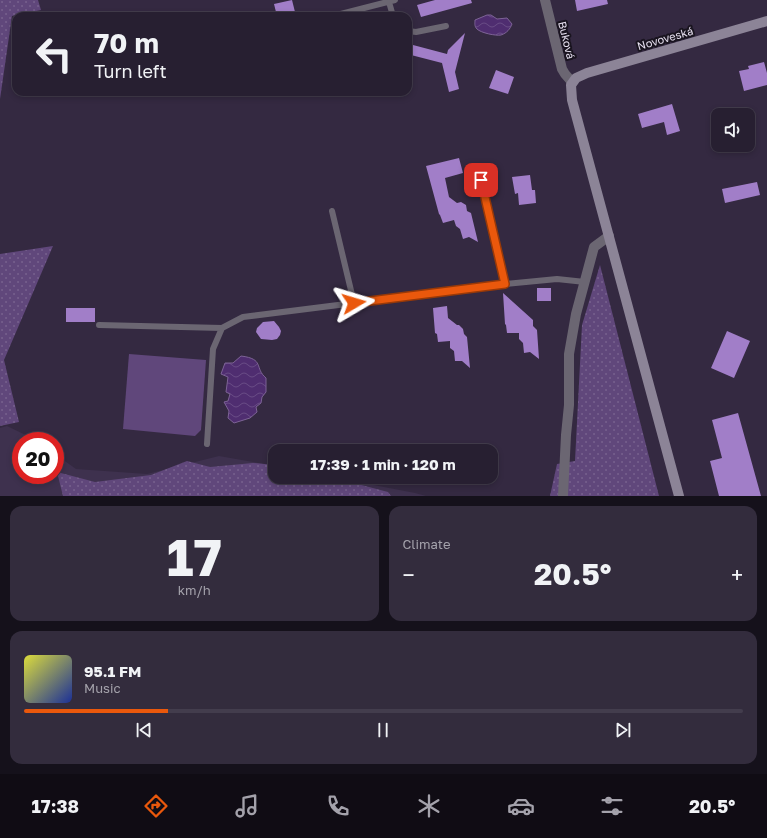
<!DOCTYPE html>
<meta charset="utf-8">
<style>
:root{--surface:#271f31;--page:#332c3d;--text:#f1f3f6;--muted:#a4a2ab;--line:#433d4d;--accent:#ea580c}
body{margin:0;font-family:"Golos Text",sans-serif;background:var(--page);color:var(--text);height:100vh;display:flex;flex-direction:column;font-size:15px;white-space:nowrap}
*{box-sizing:border-box;margin:0}
p{font-size:13px;color:var(--muted)}
.icon{flex:none;width:22px;height:22px;fill:none;stroke:currentColor;stroke-width:2;stroke-linecap:round;stroke-linejoin:round}
.map{position:relative;height:496px;overflow:hidden}
.details{display:flex;flex-direction:column;gap:10px;padding:10px;background:#15111b;flex:1}
.details>*{flex:none}
.hud{position:absolute;left:12px;top:12px;width:400px;height:84px;border-radius:12px;box-shadow:0 2px 6px #0003,0 0 0 1px var(--line);background:#271f31;color:var(--text);overflow:hidden}
.fabs{position:absolute;left:711px;top:108px;display:grid;gap:8px}
.fabs a{display:grid;place-items:center;width:44px;height:44px;border-radius:8px;background:var(--surface);box-shadow:0 2px 6px #0003,0 0 0 1px var(--line);font-size:20px}
.speed{position:absolute;left:12px;top:432px;display:flex;gap:8px;font-size:20px;font-weight:700;text-align:center}
.speed>*{display:grid;place-content:center;width:52px;height:52px;border-radius:50%;background:var(--surface);box-shadow:0 2px 6px #0003,0 0 0 1px var(--line);line-height:1}
.speed .limit{border:6px solid #d22;background:#fff;color:#111}
.pin{position:absolute;display:grid;place-items:center;width:34px;height:34px;color:#fff;margin:-17px;border-radius:8px;box-shadow:0 2px 6px #0006}
.me{position:absolute;width:44px;margin:-22px;rotate:83deg;stroke-linejoin:round;filter:drop-shadow(0 0 3px #0008)}
.turn{display:flex;align-items:center;gap:14px;height:84px;padding:0 16px;font-size:18px}
.turn .icon{width:52px;height:52px;stroke-width:2.5}
.turn b{display:block;font-size:28px;line-height:34px}
.big{font-size:30px;font-weight:700;line-height:1.1}
.details .card{flex:1;display:flex;flex-direction:column;justify-content:center;gap:6px;min-width:0;padding:0 14px;border-radius:12px;background:var(--page)}
.details .dial{align-items:center;gap:0}
.dial b{font-size:52px;line-height:1}
.song{display:flex;align-items:center;gap:12px}
.cover{width:48px;height:48px;border-radius:6px;background:linear-gradient(135deg,hsl(60 70% 55%),hsl(230 70% 35%))}
.played{height:4px;border-radius:2px;background:linear-gradient(90deg,var(--accent) 20%,var(--line) 20%)}
.keys{display:flex;justify-content:space-around;direction:ltr}
.heat{display:flex;justify-content:space-between;align-items:center;font-size:22px;direction:ltr}
.details .tiles{flex:1;display:grid;gap:10px;grid-template-columns:1fr 1fr}
.card:last-child{grid-column:span 2}
.trip{position:absolute;left:268px;top:444px;width:230px;height:40px;border-radius:12px;background:var(--surface);box-shadow:0 2px 6px #0003,0 0 0 1px var(--line);font-weight:700;line-height:40px;text-align:center}
.dock{display:flex;height:64px;justify-content:space-around;align-items:center;background:#100c14;color:var(--muted)}
.dock .icon{width:28px;height:28px}
.dock .selected{color:var(--accent)}
.dock b{font-size:18px;color:var(--text)}
.map>svg:first-child{display:block}
</style>
<div class="map">
<svg width="767" height="496" viewBox="0 0 767 496">
<defs>
<pattern id="grass-dots" width="8" height="8" patternUnits="userSpaceOnUse"><rect width="8" height="8" fill="#60477b"/><path d="M2 2h.1M6 6h.1" fill="none" stroke="#77618e" stroke-width="1.8" stroke-linecap="round"/></pattern>
<pattern id="water-waves" width="16" height="10" patternUnits="userSpaceOnUse"><rect width="16" height="10" fill="#4f2d70"/><path d="M0 5q4-4 8 0t8 0" fill="none" stroke="#684b85"/></pattern>
</defs>
<rect width="100%" height="100%" fill="#342941"/>
<path fill="#3e314e" d="M7 426 38 441H21V475H55V454L76 469 147 474 219 456 275 466V477H332L415 493 426 496H0V428Z"/>
<path fill="url(#grass-dots)" d="M0 0H38L41 10 12 16 0 99Z
M53 246 4 360 19 422 0 426V254Z
M600 265 659 496H550L557 464 575 461 582 325Z
M187 461 210 467 253 463 275 465V477H331L388 492 391 496H63L57 472 95 482 151 475Z"/>
<path fill="#60477b" d="M129 354 206 360 201 430 195 436 123 429Z"/>
<path fill="url(#water-waves)" stroke="#7d6396" d="M487 15H491L497 19 507 18 512 24C510 29 507 33 501 35 496 36 481 33 477 29 474 26 475 23 475 20Z
M241 356C265 359 254 368 266 378V392L262 397 261 403 256 407 257 412 250 418 234 423 228 418 229 411 224 402 228 401 230 394 226 392 228 377 221 374 225 363H233Z"/>
<path fill="#a17ec8" d="M292 0 296 16H277L274 4Z
M435 0H471L472 3 421 17 417 5Z
M575 0H607L608 4 577 11Z
M465 33 455 72 459 89 449 92 442 63 411 55 413 45 447 54 448 50Z
M764 62 767 73V85L744 91 739 71 749 69 748 66Z
M496 70 514 77 508 94 489 88Z
M672 104 680 131 667 135 664 122 642 128 638 114Z
M459 158 463 173 445 178 449 197 457 203 461 202 466 205 467 211 471 213 478 242 469 237 463 239 460 229 456 226 454 220 443 223 440 215 439 214 426 166Z
M530 175 532 190H535L536 203 519 205 518 193 515 194 512 177Z
M757 182 760 195 725 203 722 189Z
M537 288H551V301H537Z
M503 293 533 320V326L537 330 539 359 530 352 524 353 523 343 519 339V333H507L506 325 505 324Z
M447 306 448 318 457 325H459L463 329 464 334 467 337 470 368 462 361H455L454 351 450 348V341L438 342 437 334 435 333 433 308Z
M66 308H95V322H66Z
M274 321 279 327 281 331 280 335 277 339 272 340 261 339 256 332 257 328 263 322Z
M727 331 750 341 734 378 711 368Z
M738 413 761 496H719L710 461 722 458 712 420Z"/>
<g fill="none" stroke-linecap="round" stroke-linejoin="round">
<path stroke="#6b6672" stroke-width="6" d="M389 2 393 16
M333 16 395 0
M408 31 416 32 446 26
M481 180 505 284
M332 211 354 303
M99 325 222 328
M207 444 213 349 222 328 243 317 505 284 557 279 585 282"/>
<path stroke="#6b6672" stroke-width="10" d="M545 0 562 69 565 74 572 82
M563 496 566 435 569 405V354L576 314 594 247 609 236"/>
<path stroke="#8c8497" stroke-width="10" d="M679 496 572 100 571 85 576 78 587 73 767 21"/>
</g>
<g fill="none" stroke-linecap="round" stroke-linejoin="round">
<defs>
<path id="route" d="M354 303 505 284 481 180"/>
</defs>
<use href="#route" stroke="#983908" stroke-width="10"/>
<use href="#route" stroke="#ea580c" stroke-width="7"/>
</g>
<g text-anchor="middle" dominant-baseline="central" stroke-width="4" stroke-linejoin="round" paint-order="stroke">
<g font-size="11" fill="#e7e0f0" stroke="#19141f">
<text transform="translate(665 38) rotate(-16)">Novoveská</text>
<text transform="translate(567 40) rotate(76)">Buková</text>
</g>
</g>
</svg>
<div class="fabs">
<a><svg class="icon" aria-label="sound" viewBox="0 0 24 24"><path d="M4 9h4l5-4v14l-5-4H4zM17 9q2 3 0 6"/></svg></a>
</div>
<div class="speed"><div class="limit">20</div></div>
<div class="pin" style="left:481px;top:180px;background:#d93025"><svg class="icon" aria-label="arrive" viewBox="0 0 24 24"><path d="M6 21V4h12l-3 4 3 4H6"/></svg></div>
<svg class="me" style="left:354px;top:303px" viewBox="-20 -20 40 40"><path d="M0-17L14 15 0 8-14 15z" fill="#ea580c" stroke="#fff" stroke-width="4"/></svg>
<div class="trip">17:39 · 1 min · 120 m</div>
<div class="hud">
<div class="turn"><svg class="icon" aria-label="left" viewBox="0 0 24 24"><path d="M17 20v-9H6M10 6l-5 5 5 5"/></svg><div><b>70 m</b>Turn left</div></div>
</div>
</div>
<section class="details">
<div class="tiles">
<div class="card dial"><b>17</b><p>km/h</p></div>
<div class="card"><p>Climate</p>
<div class="heat"><a>−</a><b class="big">20.5°</b><a>+</a></div>
</div>
<div class="card">
<div class="song"><i class="cover"></i><div><b>95.1 FM</b><p>Music</p></div></div>
<div class="played"></div>
<div class="keys"><svg class="icon" aria-label="previous" viewBox="0 0 24 24"><path d="M18 5L8 12l10 7zM5 5v14"/></svg><svg class="icon" aria-label="pause" viewBox="0 0 24 24"><path d="M8 5v14M16 5v14"/></svg><svg class="icon" aria-label="next" viewBox="0 0 24 24"><path d="M6 5l10 7-10 7zM19 5v14"/></svg></div>
</div>
</div>
</section>
<nav class="dock">
<b>17:38</b>
<svg class="icon selected" aria-label="directions" viewBox="0 0 24 24"><path d="M12 3l9 9-9 9-9-9zM9 14v-3h6M13 9l2 2-2 2"/></svg>
<svg class="icon" aria-label="music" viewBox="0 0 24 24"><path d="M9 18V5l10-2v13"/><circle cx="6" cy="18" r="3"/><circle cx="16" cy="16" r="3"/></svg>
<svg class="icon" aria-label="phone" viewBox="0 0 24 24"><path d="M5 4h4l2 5-3 2q2 4 5 5l2-3 5 2v4C11 20 4 13 5 4z"/></svg>
<svg class="icon" aria-label="climate" viewBox="0 0 24 24"><path d="M12 3v18M4 7l16 10M4 17L20 7"/></svg>
<svg class="icon" aria-label="car" viewBox="0 0 24 24"><path d="M5 17H2v-5l4-1 3-4h7l3 4 3 1v5h-3M9 17h6M6 11h13"/><circle cx="7" cy="17" r="2"/><circle cx="17" cy="17" r="2"/></svg>
<svg class="icon" aria-label="filters" viewBox="0 0 24 24"><path d="M4 7h16M4 17h16"/><circle cx="9" cy="7" r="2"/><circle cx="15" cy="17" r="2"/></svg>
<b>20.5°</b>
</nav>
